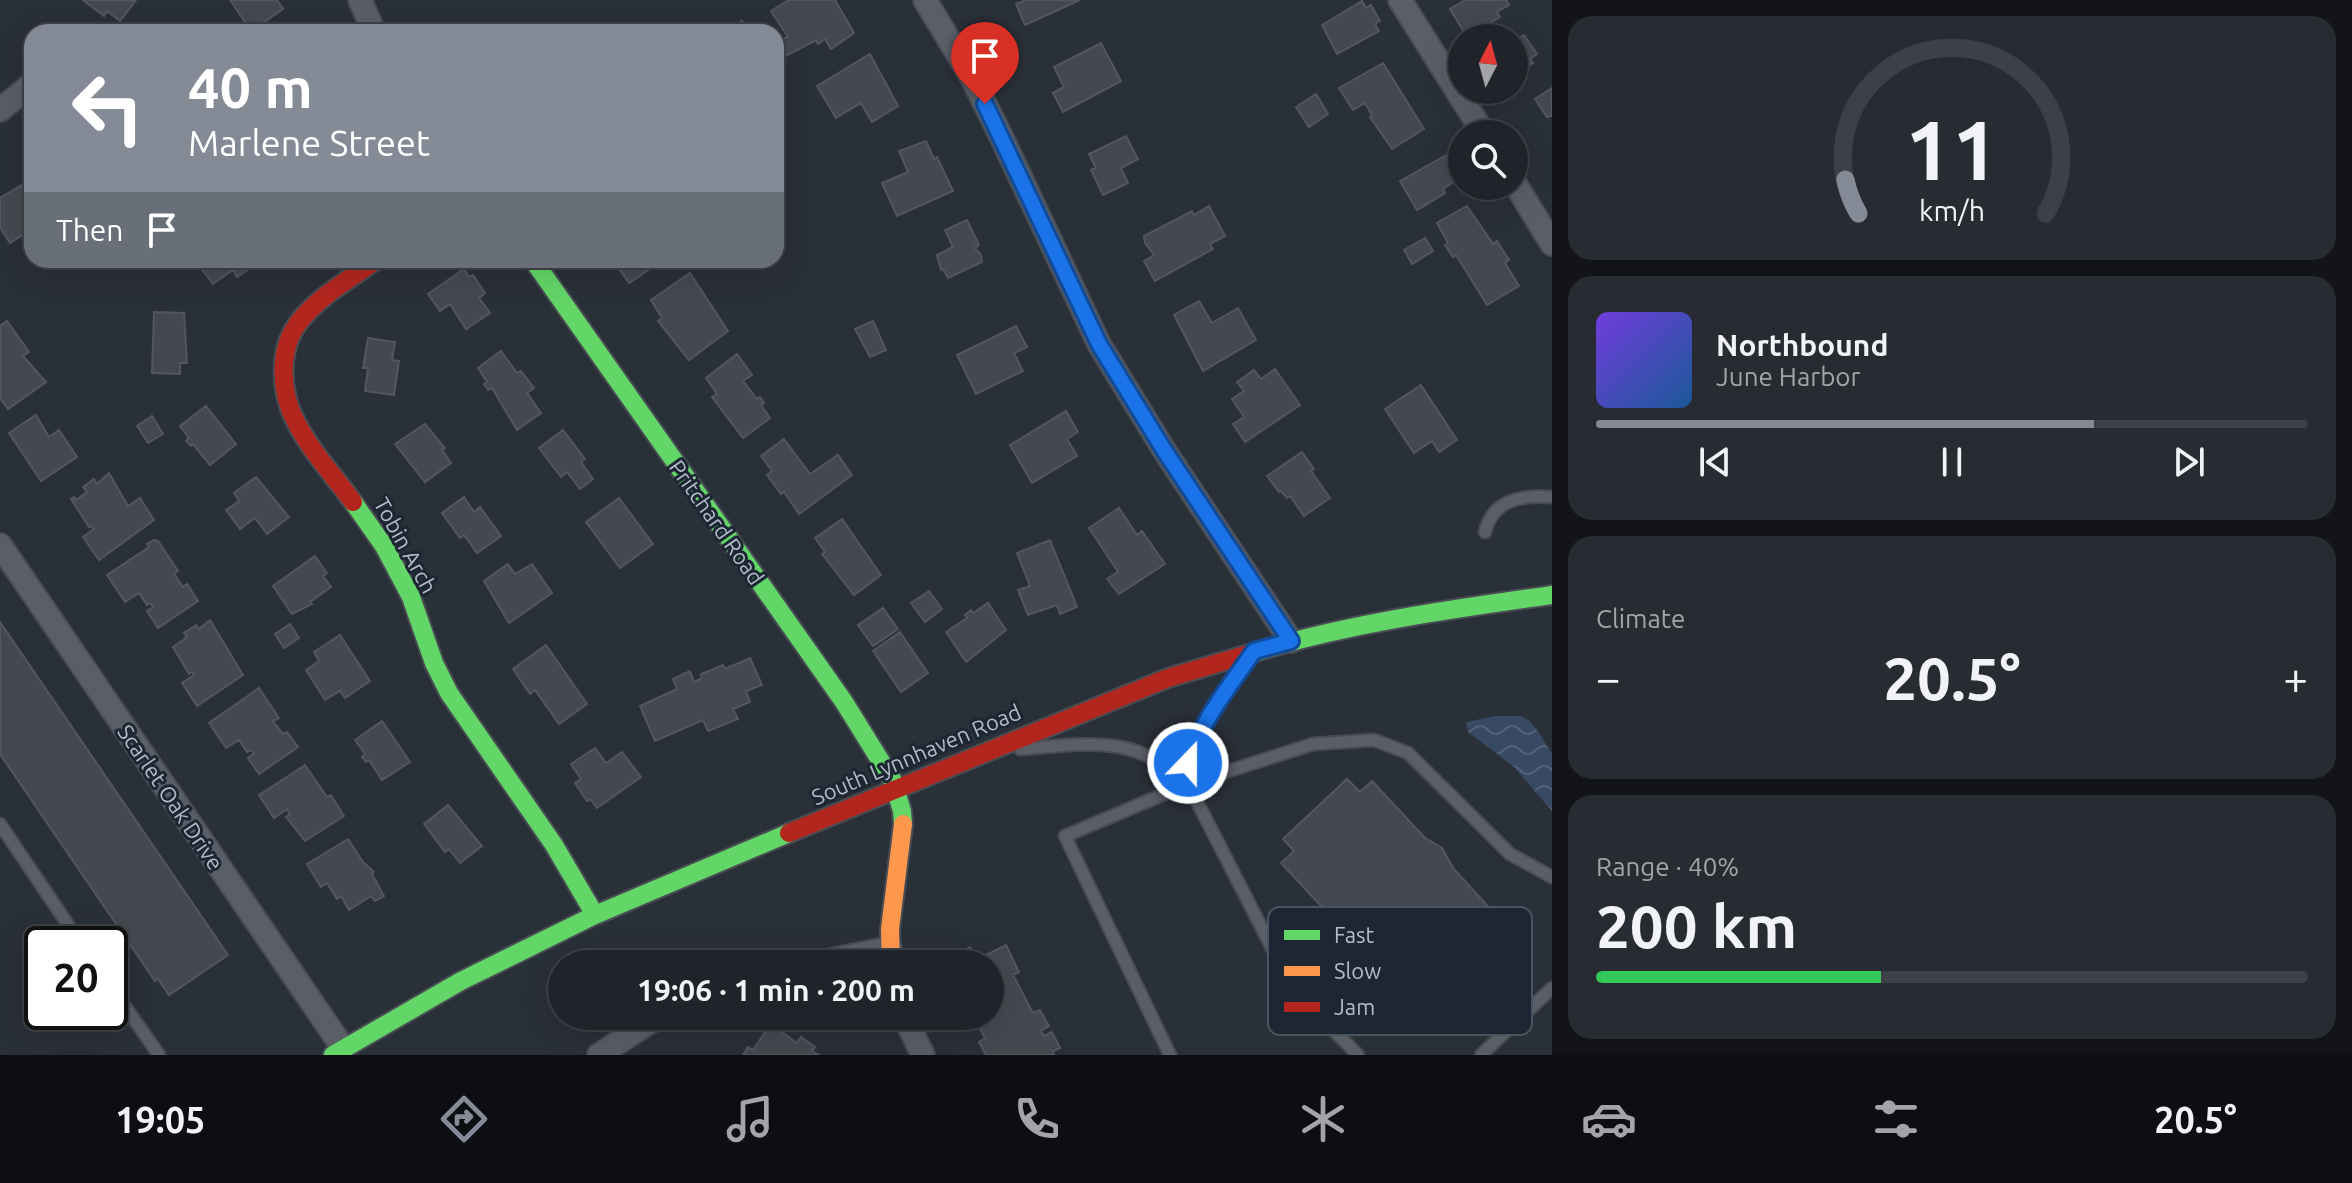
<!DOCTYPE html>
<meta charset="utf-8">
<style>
:root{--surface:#20242a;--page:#282c32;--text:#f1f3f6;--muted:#a2a4a8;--line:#3d4147;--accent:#848b96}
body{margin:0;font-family:Ubuntu,sans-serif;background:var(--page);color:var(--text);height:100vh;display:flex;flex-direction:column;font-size:30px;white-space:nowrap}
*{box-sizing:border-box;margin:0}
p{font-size:26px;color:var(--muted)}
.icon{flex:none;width:44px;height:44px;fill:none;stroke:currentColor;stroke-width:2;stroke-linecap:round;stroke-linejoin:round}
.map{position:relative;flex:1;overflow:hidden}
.details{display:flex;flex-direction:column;gap:16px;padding:16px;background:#121417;width:800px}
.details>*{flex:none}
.top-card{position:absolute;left:24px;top:24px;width:760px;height:244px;border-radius:24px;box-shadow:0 8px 32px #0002,0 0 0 2px var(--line);background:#848b96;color:#fff;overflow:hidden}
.needle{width:52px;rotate:6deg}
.buttons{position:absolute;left:1448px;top:24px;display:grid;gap:16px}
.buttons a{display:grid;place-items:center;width:80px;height:80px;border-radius:50%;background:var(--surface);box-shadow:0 8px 32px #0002,0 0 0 2px var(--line);font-size:40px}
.speed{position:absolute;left:24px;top:926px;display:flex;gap:16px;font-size:40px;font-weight:700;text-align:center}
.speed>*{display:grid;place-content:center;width:104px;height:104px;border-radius:50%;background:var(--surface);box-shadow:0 8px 32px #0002,0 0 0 2px var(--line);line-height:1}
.speed .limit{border:4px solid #111;border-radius:12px;background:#fff;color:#111}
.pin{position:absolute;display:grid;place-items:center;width:68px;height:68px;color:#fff;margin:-82px -34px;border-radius:50% 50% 50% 0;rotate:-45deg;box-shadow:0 0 8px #0007}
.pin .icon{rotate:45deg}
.me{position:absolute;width:88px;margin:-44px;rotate:22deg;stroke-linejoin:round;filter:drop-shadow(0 0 6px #0008)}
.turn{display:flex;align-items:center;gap:28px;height:168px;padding:0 32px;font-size:36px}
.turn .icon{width:104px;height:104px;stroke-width:2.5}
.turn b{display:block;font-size:56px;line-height:68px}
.then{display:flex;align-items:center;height:76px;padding:0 32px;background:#0003;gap:16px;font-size:30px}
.big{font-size:60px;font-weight:700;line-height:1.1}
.details .card{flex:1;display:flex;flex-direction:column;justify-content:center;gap:12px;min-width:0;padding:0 28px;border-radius:24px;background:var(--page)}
.details .dial{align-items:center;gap:0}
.dial svg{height:208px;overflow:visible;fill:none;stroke:var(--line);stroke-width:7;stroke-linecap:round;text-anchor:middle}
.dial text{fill:var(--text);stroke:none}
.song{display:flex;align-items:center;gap:24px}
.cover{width:96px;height:96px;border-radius:12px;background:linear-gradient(135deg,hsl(260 70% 55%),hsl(210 70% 35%))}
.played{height:8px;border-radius:4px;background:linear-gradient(90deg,var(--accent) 70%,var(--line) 70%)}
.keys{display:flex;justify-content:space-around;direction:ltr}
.heat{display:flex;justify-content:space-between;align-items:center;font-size:44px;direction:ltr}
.charge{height:12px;border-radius:6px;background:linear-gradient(90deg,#34c759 40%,var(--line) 0)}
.trip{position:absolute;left:548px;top:950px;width:456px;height:80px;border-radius:40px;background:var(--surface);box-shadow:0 8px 32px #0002,0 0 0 2px var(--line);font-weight:700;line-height:80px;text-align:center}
.tabs{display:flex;height:128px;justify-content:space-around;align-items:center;background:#0d0e11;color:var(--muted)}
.tabs .icon{width:56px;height:56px}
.tabs .active{color:var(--accent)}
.tabs b{font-size:36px;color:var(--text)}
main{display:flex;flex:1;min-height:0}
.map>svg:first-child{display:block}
</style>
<main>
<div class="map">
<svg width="1552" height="1055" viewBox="0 0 1552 1055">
<defs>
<pattern id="water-waves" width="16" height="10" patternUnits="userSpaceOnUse" patternTransform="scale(2)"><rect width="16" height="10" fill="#384963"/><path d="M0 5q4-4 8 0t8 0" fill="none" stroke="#526178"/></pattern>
</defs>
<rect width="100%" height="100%" fill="#2a3038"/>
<path fill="url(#water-waves)" d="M1496 716H1521L1530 721 1538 731 1552 754V811L1513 766 1468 732 1466 722Z"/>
<path fill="#444950" stroke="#52575f" stroke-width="2" d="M83 0H136L120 21 107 11 104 16Z
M230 0H277L283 9 251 31Z
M789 0H835L854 33 831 49 825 39 818 44 816 40 776 61V41L788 37 771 11Z
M1026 0H1080L1025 25 1016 4Z
M1465 0H1506L1509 5 1497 12 1500 17 1467 37 1450 9Z
M1362 1 1366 8 1371 5 1380 21 1375 24 1379 31 1337 54 1322 25Z
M742 21 749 32H726Z
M1514 34 1517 39 1524 35 1537 54 1530 59 1533 63 1514 75V38H1508Z
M1101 43 1121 81 1063 112 1053 93 1064 87 1054 67Z
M870 54 898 106 872 122 861 103 836 118 817 86Z
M1383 63 1424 129 1392 149 1370 117 1372 115 1365 103 1353 110 1339 88Z
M1552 88V116L1547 117 1535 99Z
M1316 94 1328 114 1309 127 1296 107Z
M1126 136 1138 159 1121 168 1128 183 1103 195 1091 170 1096 168 1089 154Z
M926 141 934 159 937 157 953 191 897 216 882 183 908 172 899 151Z
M1459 148 1462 152V176L1443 189 1445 193 1417 210 1400 181Z
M32 179V229L10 243 0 227V198Z
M1209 206 1225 236 1210 244 1213 249 1155 281 1144 261 1154 255 1145 243 1144 236 1192 211 1194 215Z
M1467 206 1493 244 1497 241 1509 260 1505 263 1519 286 1487 305 1456 255 1453 257 1445 245 1448 243 1437 223Z
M967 220 979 245 975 248 981 255 982 262 948 278 943 269 941 270 937 255 953 247 945 230Z
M1425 238 1433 251 1412 264 1404 250Z
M199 260H253L256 264 237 277 233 270 213 284 196 262Z
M613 260H663L629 283Z
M464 269 469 277 473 275 485 293 479 298 490 313 466 329 450 304 440 311 428 294Z
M690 273 728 331 689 360 658 321 662 318 651 300Z
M1199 301 1212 323 1238 308 1256 340 1203 371 1174 315Z
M154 312 184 313 187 363H180V374L152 373Z
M7 321 29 352 23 356 46 382 8 409 0 398V326Z
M873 321 886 350 870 357 855 329Z
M1016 326 1027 347 1014 353 1023 371 976 394 957 355Z
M368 338 395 342 392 360 399 361 394 395 365 391 368 368H363Z
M501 351 517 373 521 371 534 388 527 393 541 413 517 430 492 388 488 390 484 384 487 382 478 368Z
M737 354 752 375 743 381 757 399 760 397 764 403 761 405 770 418 743 438 712 397 717 394 706 378Z
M1275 369 1300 405 1245 442 1233 424 1244 417 1232 399 1244 391 1237 382 1254 370 1261 379Z
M1421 385 1457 440 1439 452 1432 441 1414 453 1385 409Z
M206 406 236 444 210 465 193 444 191 446 186 441 189 438 180 426Z
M1066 411 1078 432 1067 439 1077 456 1032 483 1010 445Z
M36 415 49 437 59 430 77 457 41 481 9 433Z
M152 416 163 434 148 443 137 426Z
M425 424 445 448 442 450 451 463 425 482 395 444Z
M563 430 585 459 581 462 593 479 580 489 567 472 561 477 539 448Z
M784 439 810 474 838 455 852 475 799 514 784 492 781 494 767 475 772 471 761 456Z
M1302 452 1314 469 1311 471 1330 498 1304 516 1290 496 1287 498 1281 491 1279 492 1267 476Z
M109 473 128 506 140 498 154 520 99 560 83 537 94 529 91 526 89 527 71 499 74 497 76 500 87 492 83 487 94 479 97 484Z
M256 477 289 517 267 534 255 518 240 529 226 510 239 501 234 493Z
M464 497 474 512 480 507 501 536 477 553 464 535 460 538 442 513Z
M619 498 653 544 620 568 586 522Z
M1119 508 1137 535 1142 531 1165 564 1119 594 1107 579 1118 572 1089 528Z
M842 519 881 575 854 595 822 554 825 552 815 538Z
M154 540 158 541 178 571 174 574 183 587 187 584 198 601 158 628 147 611 153 607 150 603 147 605 139 593 125 602 107 575 149 547 147 544Z
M1050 540 1077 607 1060 614 1057 605 1028 615 1018 590 1030 586 1017 553Z
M315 556 327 573 323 576 331 587 310 602 312 604 292 614 273 586Z
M508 564 515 574 532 564 552 593 509 623 484 581Z
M929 591 942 609 925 622 911 603Z
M988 603 1006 630 966 662 946 632 967 618 965 615 971 610 973 613Z
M883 608 898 629 873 646 858 625Z
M210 620 243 675 197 706 182 683 194 675 192 672 189 674 173 647 187 637 184 633 196 625 199 629Z
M0 622 228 955 169 995 158 979 155 981 0 754Z
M290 624 299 638 284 648 275 634Z
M900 632 928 673 901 692 873 651Z
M340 635 370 681 345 698 340 691 325 700 306 670 319 661 314 652Z
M546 645 587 704 559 724 535 690 530 694 513 669Z
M750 658 762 685 746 691 750 702 733 709 738 719 708 731 703 720 655 741 640 706 677 689 673 679 690 671 694 682 702 678 701 674 723 665 725 669Z
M259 688 279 718 273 721 283 734 287 732 298 747 259 774 248 758 254 753 251 750 247 752 239 740 226 748 209 723Z
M382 721 410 762 382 780 369 760 366 762 362 757 365 754 355 740Z
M595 748 606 763 622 752 641 777 597 808 590 799 587 801 575 783 581 779 571 764Z
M305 765 327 797 331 795 344 816 305 841 286 817 290 814 287 809 274 818 259 795Z
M1347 779 1360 792 1372 781 1425 838 1442 848 1453 868 1506 926 1493 937 1504 949 1440 1009 1429 997 1417 1009 1281 863 1294 851 1283 839Z
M448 805 482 846 460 863 449 849 445 852 424 824Z
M348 839 363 862 374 872 372 874 384 896 375 901 371 896 349 910 341 896 337 899 327 883 321 887 307 864Z
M1006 945 1019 972 1013 975 1033 1013 1040 1010 1049 1026 1041 1031 1044 1036 1052 1032 1060 1048 1053 1051 1054 1055H986L979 1042 985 1038 974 1018 971 1020 968 1016H990V964H965L959 953 970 947 978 962 985 959 984 956Z
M771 1024 797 1043 801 1037 815 1047 812 1051 819 1055H743L748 1047 753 1050Z"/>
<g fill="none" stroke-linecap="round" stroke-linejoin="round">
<defs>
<path id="lane" d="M1485 532C1493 499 1522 495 1552 497
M1020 749C1087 744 1135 733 1188 784L1293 989 1358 1055
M1188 784C1188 735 1220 700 1247 661
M0 824 81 944
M110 985 159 1055
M1170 1055 1065 836 1188 784 1313 744 1374 740 1408 753 1510 854 1552 877
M1481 1055 1552 988"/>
<path id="street" d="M360 0 374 32
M925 0 971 76 999 132 1099 344 1164 450 1291 641
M1400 0 1484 134
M0 110 32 84
M1514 182 1552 244
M0 545 343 1048
M812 964 890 948
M904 1016 923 1055
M599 1055 659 1016"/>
<path id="fast" d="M533 260 844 702 893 781 902 811 903 824
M353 502 384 546 411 597 434 663 449 693 554 845 595 915
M1255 652C1351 623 1452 609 1552 595
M333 1055 461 981 595 915 789 833"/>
<path id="slow" d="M891 964 890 929 903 824"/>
<path id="jam" d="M353 502C334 476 310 450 296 422 280 392 278 349 299 322 319 296 350 279 376 260
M789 833 1168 678 1255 652"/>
</defs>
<use href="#lane" stroke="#484c53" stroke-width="15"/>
<use href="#street" stroke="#484c53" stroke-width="26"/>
<use href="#fast" stroke="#484c53" stroke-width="22"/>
<use href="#slow" stroke="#484c53" stroke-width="22"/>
<use href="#jam" stroke="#484c53" stroke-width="22"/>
<use href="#lane" stroke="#5a5e66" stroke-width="11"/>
<use href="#street" stroke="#5a5e66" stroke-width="22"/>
<use href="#fast" stroke="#63d668" stroke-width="18"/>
<use href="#slow" stroke="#ff974d" stroke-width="18"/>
<use href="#jam" stroke="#b3261e" stroke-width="18"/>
</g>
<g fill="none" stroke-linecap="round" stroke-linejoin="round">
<defs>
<path id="route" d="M985 104 1099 344 1164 450 1291 641 1254 651C1229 687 1201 721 1188 763"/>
</defs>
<use href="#route" stroke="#114b97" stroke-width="20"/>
<use href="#route" stroke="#1a73e8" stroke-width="14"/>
</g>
<g text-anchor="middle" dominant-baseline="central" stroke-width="6" stroke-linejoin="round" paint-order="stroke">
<g font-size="22" fill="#b4bcc9" stroke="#1d2633">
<text transform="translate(717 522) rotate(55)">Pritchard Road</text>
<text transform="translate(406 545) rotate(61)">Tobin Arch</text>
<text transform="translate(916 754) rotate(-23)">South Lynnhaven Road</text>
<text transform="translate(171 797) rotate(56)">Scarlet Oak Drive</text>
</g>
</g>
<rect x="1268" y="907" width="264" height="128" rx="12" fill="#1d2633" stroke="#4a5360" stroke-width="2"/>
<rect x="1284" y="930" width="36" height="10" fill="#63d668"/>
<rect x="1284" y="966" width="36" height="10" fill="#ff974d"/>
<rect x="1284" y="1002" width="36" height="10" fill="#b3261e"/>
<g font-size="22" fill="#b4bcc9">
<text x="1334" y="943">Fast</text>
<text x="1334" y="979">Slow</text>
<text x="1334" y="1015">Jam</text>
</g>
</svg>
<div class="buttons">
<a><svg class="needle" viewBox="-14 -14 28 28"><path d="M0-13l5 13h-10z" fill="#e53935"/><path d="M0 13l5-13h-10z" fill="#a2a4a8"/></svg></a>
<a><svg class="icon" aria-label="search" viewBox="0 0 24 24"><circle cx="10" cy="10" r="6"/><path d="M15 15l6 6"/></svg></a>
</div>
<div class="speed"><div class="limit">20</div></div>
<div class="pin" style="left:985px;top:104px;background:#d93025"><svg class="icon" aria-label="arrive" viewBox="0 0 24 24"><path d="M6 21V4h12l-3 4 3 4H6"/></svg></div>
<svg class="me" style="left:1188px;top:763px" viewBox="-20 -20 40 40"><circle r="17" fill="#1a73e8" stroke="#fff" stroke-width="3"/><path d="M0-11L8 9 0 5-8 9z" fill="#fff"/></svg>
<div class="trip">19:06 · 1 min · 200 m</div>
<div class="top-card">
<div class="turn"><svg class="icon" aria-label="left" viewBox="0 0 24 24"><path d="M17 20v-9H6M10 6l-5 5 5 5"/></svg><div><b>40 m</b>Marlene Street</div></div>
<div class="then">Then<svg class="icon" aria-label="arrive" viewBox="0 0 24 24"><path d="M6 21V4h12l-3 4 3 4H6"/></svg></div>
</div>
</div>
<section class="details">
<div class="card dial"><svg viewBox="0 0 100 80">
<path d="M14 69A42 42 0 1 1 86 69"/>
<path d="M14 69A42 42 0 0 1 9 56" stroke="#848b96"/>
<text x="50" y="56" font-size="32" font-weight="700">11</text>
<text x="50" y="72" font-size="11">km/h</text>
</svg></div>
<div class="card">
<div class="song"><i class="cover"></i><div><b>Northbound</b><p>June Harbor</p></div></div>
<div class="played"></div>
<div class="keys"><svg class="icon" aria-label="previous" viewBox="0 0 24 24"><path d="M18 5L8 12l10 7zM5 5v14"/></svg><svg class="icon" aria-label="pause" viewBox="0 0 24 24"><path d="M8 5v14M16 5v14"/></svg><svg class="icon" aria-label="next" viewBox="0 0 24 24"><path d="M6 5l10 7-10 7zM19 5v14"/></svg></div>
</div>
<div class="card"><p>Climate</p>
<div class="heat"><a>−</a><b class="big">20.5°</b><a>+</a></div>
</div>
<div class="card"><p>Range · 40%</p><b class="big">200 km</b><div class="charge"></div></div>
</section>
</main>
<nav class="tabs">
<b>19:05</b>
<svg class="icon active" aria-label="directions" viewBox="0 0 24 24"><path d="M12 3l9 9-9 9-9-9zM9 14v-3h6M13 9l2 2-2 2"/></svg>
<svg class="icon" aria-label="music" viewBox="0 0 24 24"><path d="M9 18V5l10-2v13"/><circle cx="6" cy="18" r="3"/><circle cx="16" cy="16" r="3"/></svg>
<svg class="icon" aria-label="phone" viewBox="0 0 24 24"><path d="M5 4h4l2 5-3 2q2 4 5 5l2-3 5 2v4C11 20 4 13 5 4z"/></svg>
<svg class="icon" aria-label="climate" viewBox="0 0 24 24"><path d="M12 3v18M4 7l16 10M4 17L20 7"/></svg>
<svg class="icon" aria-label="car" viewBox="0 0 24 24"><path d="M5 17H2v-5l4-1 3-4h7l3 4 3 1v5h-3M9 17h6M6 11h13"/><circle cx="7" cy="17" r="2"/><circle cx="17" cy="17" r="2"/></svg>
<svg class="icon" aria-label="filters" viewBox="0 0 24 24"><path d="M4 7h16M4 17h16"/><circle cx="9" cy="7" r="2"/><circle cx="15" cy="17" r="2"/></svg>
<b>20.5°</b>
</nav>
